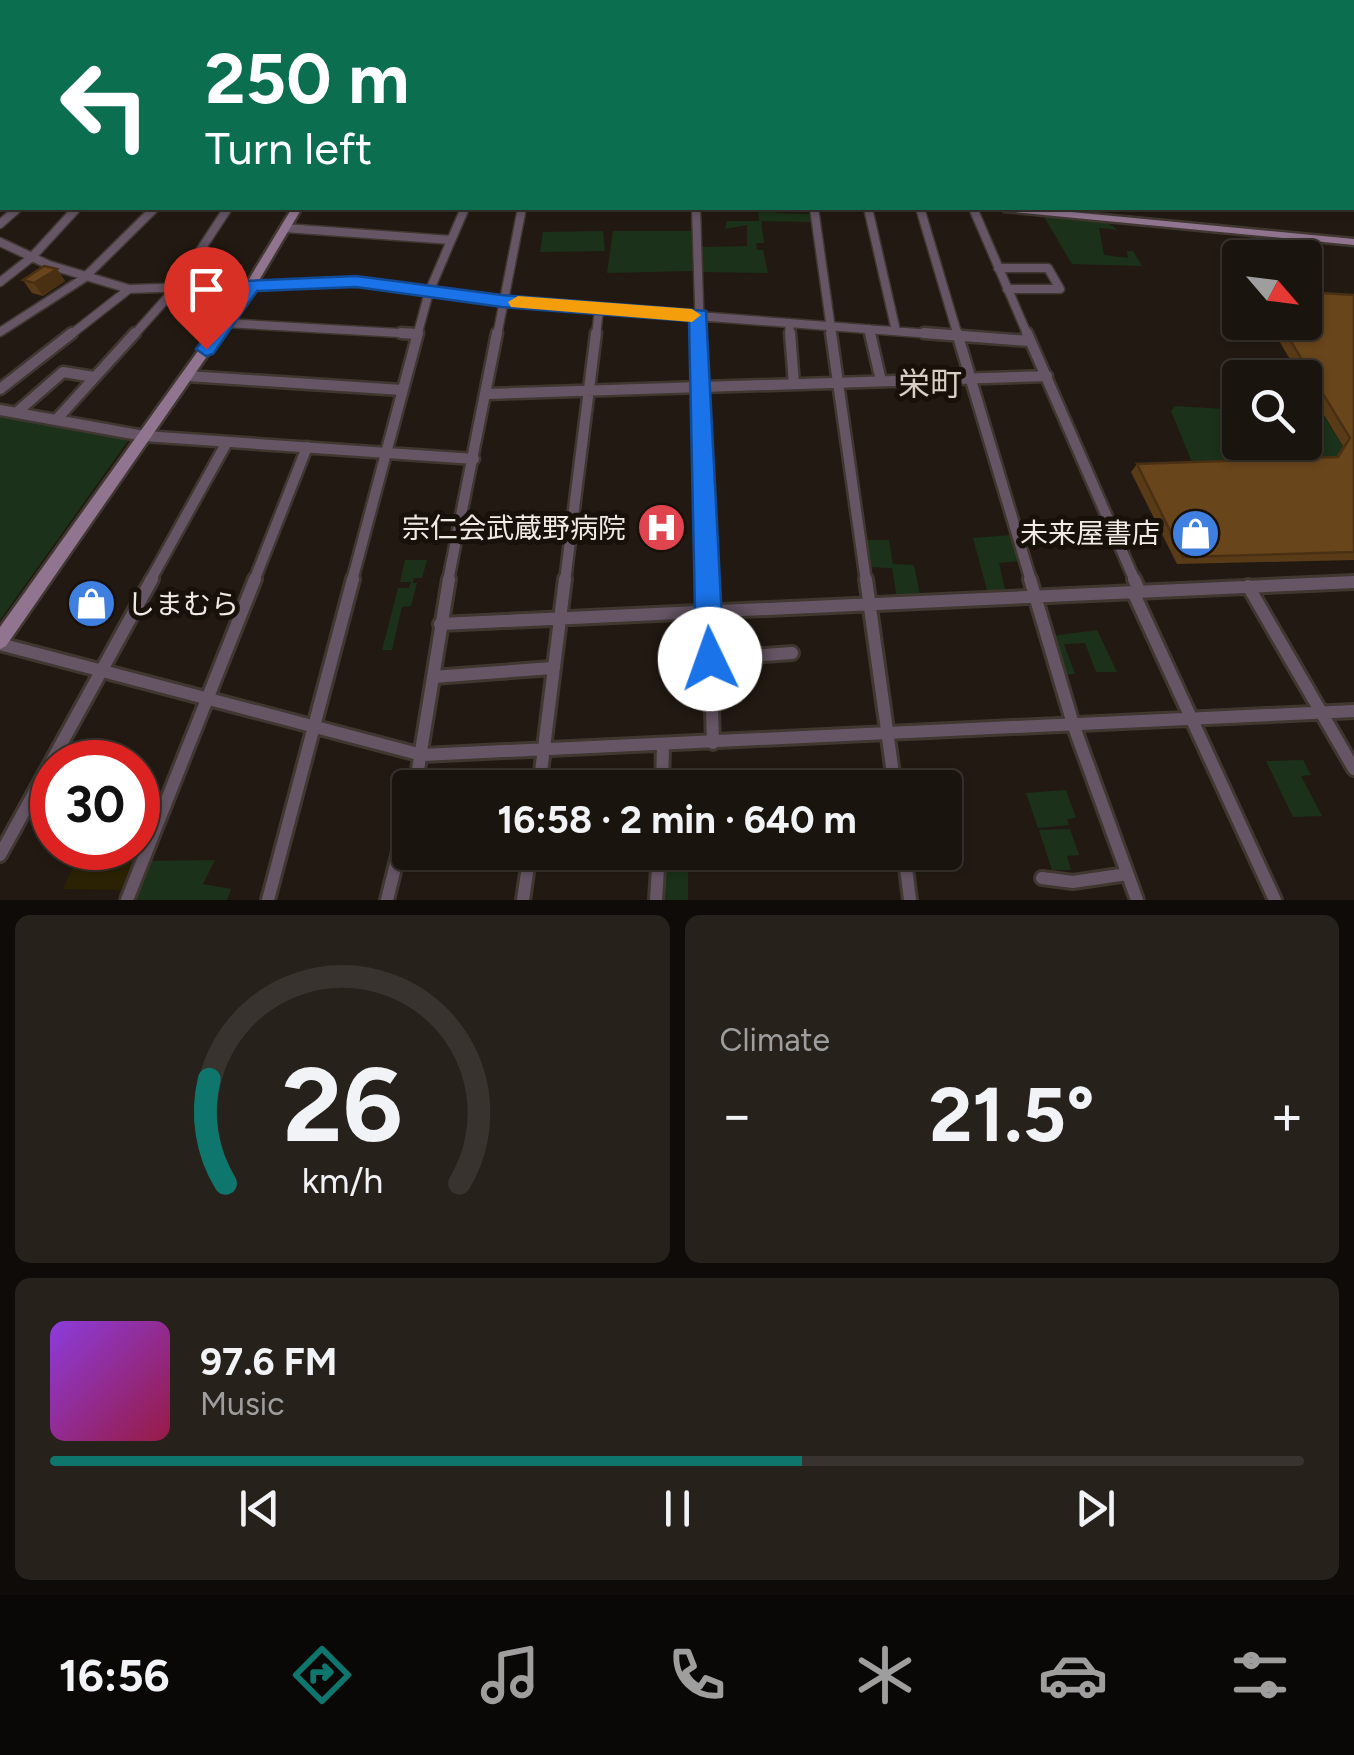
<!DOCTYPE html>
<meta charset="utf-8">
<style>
:root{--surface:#1a140e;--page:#27211c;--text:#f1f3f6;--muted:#9f9e9e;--line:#38332e;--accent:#0f766e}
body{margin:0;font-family:Figtree,"Noto Sans JP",sans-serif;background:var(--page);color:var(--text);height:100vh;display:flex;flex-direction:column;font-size:38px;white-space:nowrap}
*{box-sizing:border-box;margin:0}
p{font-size:32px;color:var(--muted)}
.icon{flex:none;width:55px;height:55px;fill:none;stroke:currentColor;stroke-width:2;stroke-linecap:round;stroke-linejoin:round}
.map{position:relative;height:900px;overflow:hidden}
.sheet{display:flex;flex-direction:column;gap:15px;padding:15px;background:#0e0b08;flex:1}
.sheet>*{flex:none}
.banner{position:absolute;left:0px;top:0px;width:1355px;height:210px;box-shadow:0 2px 8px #0004,0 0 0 2px var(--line);background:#0b6e4f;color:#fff;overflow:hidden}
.needle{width:65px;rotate:118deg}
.tools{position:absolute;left:1222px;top:240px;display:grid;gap:20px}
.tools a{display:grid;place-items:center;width:100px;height:100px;border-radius:10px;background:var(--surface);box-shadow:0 2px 8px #0004,0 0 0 2px var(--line);font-size:50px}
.speed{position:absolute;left:30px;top:740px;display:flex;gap:20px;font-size:50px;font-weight:700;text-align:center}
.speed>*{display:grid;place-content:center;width:130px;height:130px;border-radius:50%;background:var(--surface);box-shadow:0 2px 8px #0004,0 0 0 2px var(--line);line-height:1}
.speed .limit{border:15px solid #d22;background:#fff;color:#111}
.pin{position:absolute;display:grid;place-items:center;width:85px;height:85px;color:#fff;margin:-102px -42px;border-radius:50% 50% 50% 0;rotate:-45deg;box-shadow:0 0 10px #0007}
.pin .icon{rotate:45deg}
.me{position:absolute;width:110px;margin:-55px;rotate:357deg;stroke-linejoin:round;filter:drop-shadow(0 0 8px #0008)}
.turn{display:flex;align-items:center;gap:35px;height:210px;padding:0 40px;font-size:45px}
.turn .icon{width:130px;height:130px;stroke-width:2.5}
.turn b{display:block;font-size:70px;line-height:85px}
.big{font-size:75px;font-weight:700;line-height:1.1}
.sheet .card{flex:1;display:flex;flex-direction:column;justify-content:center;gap:15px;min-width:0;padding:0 35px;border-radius:15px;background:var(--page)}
.sheet .dial{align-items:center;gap:0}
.dial svg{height:260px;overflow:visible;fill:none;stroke:var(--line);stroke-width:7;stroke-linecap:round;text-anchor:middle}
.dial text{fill:var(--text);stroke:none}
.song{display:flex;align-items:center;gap:30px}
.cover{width:120px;height:120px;border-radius:15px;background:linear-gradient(135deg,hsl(270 70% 55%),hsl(340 70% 35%))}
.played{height:10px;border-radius:5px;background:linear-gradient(90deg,var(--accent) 60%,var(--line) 60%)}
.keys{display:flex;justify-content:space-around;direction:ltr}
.heat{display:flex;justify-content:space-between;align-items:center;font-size:55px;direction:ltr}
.sheet .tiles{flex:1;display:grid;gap:15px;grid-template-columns:1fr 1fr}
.card:last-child{grid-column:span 2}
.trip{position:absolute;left:392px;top:770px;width:570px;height:100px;border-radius:10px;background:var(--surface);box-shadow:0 2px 8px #0004,0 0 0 2px var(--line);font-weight:700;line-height:100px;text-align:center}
.tabs{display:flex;height:160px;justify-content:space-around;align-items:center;background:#0a0806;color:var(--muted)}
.tabs .icon{width:70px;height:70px}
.tabs .active{color:var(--accent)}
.tabs b{font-size:45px;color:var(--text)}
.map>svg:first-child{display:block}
</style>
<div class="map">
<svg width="1354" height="900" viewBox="0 0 1354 900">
<rect width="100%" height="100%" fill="#221a12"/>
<path fill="#1b3119" d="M758 208H777L776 213 809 214 811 222 761 221 764 243H756L757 250H763L768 273 702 272 701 247 747 246V225L725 229 727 221H759Z
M1044 217 1107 223 1118 230 1099 228 1104 255 1128 258 1127 251H1133L1142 266 1072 264Z
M603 231 605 251 540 252 543 232Z
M613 231H691L693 271 607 273Z
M1175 406 1240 410V442H1305V406L1318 407 1343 446 1331 465 1194 467 1171 411Z
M0 415 130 438 0 620Z
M1012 535 1021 561 999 563 1006 594H988L973 538Z
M864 540H889L893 564 914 565 921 600 897 599 892 568 868 567Z
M405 560H427L422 578H414L413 583H417L411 606 402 607 392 650H382L398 588H409L411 582H400Z
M1097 630 1117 672H1096L1085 643 1064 644 1075 674 1063 675 1051 636Z
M1303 760 1311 775 1301 776 1322 816 1293 817 1266 761Z
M1066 790 1076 818 1067 819 1069 825 1038 828 1026 793Z
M1070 829 1079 855 1067 856 1071 870H1052L1039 830Z
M665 853H688V900H664Z
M215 860 203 884 231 889 227 900H136L152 861Z"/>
<path fill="#2a2202" d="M80 851 140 852 124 890 63 889Z"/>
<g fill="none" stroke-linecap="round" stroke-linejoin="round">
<defs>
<path id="street-far3" d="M372 0 423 2
M1290 0 1295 2
M8 2 13 0
M948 2 952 0
M1139 2 1176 0"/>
<path id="street-far2" d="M696 208 700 336
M814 208 832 336
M868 208 896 331
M920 208 958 336
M973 208 1028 336
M0 224 18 208
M285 228 451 240
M0 242 49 265 129 289 356 282 503 301 957 336
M998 268H1048L1060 289H1007
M0 282 32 257 77 208
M225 323 417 334
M789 323 790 336
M869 329 871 336
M0 332 84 278 155 208
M69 336 129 289
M133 336 175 289 228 208
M417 336 429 292 465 208
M497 336 522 208
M596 336 599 309"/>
<path id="street-far1" d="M401 333 417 334
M700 333 708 581
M790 333 794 384
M831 333 866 581
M870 333 881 381
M924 333 1028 341
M957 333 1031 581
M1027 333 1135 581
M187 376 402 390
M0 389 72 333
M487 394 1047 376
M0 410 144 436 474 459
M17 412 63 372 94 377
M56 420 135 333
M150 581 227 442
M254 581 307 447
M352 581 418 333
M448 581 497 333
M565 581 596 333"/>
<path id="street" d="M708 579 713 743
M866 579 895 788
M1030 579 1073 724 1137 900
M1134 579 1139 590
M1248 586 1354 769
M1134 594 1275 900
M440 624 1354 582
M0 644 422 755 1354 711
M710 659 792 653
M433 677 552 668
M415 788 449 579
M539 788 565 579
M662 788 663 745
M904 852 910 900
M0 855 152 579
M1042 878 1073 882 1127 874
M127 900 255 579
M268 900 353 579
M387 900 410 807
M523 900 530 852
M656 900 659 852"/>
<path id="secondary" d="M87 0H97L94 2H86Z
M454 0H462L460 2H453Z
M970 0H978L980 2H972Z
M0 51H2V57H0Z
M0 100 2 101V106H0Z
M2 159V166L0 167V160Z
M292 208H302L255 287 6 646 0 649V627L246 284Z
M999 208H1030L1354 239V245L1004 211Z"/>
<path id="primary" d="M1333 0H1344L1346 2H1336Z
M1352 5H1354V10H1352Z"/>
</defs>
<use href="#street-far3" stroke="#3f3730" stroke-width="9"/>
<use href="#street-far2" stroke="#3f3730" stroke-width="11"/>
<use href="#street-far1" stroke="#3f3730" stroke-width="15"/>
<use href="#street" stroke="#3f3730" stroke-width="18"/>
<use href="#secondary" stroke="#3f3730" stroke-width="5"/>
<use href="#primary" stroke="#3f3730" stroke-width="5"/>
<use href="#street-far3" stroke="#665565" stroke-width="6"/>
<use href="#street-far2" stroke="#665565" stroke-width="8"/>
<use href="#street-far1" stroke="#665565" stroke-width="10"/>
<use href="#street" stroke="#665565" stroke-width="12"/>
<use href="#secondary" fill="#917590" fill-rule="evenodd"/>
<use href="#primary" fill="#b28eb1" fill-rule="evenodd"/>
</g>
<path fill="#5a3b17" d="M57 269 65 281 43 296 32 293 23 280Z
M1354 295V560L1177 564 1131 472 1137 464 1336 457 1343 446 1305 384V378H1301L1268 322H1305Z"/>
<path fill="#4a3013" d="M57 269 65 281 43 296 34 283Z"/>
<path fill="#69451b" stroke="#4a3013" stroke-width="2.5" d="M1178 0H1251L1255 2H1181Z
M44 266 57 269 34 283 23 280Z
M1305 292 1354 295V552L1183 557 1137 464 1338 457 1350 438 1279 322H1305Z"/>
<path fill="#1a73e8" stroke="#114b97" stroke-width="2.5" d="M356 276 502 295 706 311 724 659 720 668 710 672 700 668 696 659 689 321 502 307 356 287 257 291 213 354 206 356 196 349 244 281Z"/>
<path fill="#f59e0b" d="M518 296 692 309 701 315 692 322 511 307 508 302Z"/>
<defs>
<symbol id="hospital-disc" viewBox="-11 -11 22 22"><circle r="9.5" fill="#e0444e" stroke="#18110a"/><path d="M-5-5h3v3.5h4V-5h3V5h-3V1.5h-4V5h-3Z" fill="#fff"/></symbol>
<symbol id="shop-disc" viewBox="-11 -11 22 22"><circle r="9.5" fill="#3f7fe0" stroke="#18110a"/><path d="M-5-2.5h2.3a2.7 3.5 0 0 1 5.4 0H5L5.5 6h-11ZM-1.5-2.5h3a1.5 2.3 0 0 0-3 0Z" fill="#fff"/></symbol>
</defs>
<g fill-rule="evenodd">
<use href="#hospital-disc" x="634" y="500" width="55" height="55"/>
<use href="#shop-disc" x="1168" y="506" width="55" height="55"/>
<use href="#shop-disc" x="64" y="576" width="55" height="55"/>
</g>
<g text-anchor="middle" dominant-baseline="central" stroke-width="10" stroke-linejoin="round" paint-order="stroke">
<g font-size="28" fill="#f0eae5" stroke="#18110a" text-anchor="end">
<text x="626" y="528">宗仁会武蔵野病院</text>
<text x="1160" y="533">未来屋書店</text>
<text x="127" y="604" text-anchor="start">しまむら</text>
</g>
<g font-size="32" fill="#d8cec3" stroke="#18110a">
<text x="930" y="384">栄町</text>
</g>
</g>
</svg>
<div class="tools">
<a><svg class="needle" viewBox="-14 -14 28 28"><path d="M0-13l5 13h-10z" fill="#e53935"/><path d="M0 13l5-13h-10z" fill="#9f9e9e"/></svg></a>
<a><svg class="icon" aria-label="search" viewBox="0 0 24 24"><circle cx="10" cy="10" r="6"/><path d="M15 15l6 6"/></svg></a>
</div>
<div class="speed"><div class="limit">30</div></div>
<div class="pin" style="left:206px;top:349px;background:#d93025"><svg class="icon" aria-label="arrive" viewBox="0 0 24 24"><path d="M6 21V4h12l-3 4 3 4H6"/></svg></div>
<svg class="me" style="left:710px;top:659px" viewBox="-20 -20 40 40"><circle r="19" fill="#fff"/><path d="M0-13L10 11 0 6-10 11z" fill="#1a73e8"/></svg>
<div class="trip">16:58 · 2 min · 640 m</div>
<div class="banner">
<div class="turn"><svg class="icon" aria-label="left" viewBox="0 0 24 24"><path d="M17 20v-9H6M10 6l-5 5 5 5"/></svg><div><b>250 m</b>Turn left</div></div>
</div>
</div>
<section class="sheet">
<div class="tiles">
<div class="card dial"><svg viewBox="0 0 100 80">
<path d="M14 69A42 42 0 1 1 86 69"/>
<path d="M14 69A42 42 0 0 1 9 37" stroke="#0f766e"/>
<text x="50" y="56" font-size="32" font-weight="700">26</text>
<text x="50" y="72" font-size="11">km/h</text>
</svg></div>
<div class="card"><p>Climate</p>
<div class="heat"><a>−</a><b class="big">21.5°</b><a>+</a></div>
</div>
<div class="card">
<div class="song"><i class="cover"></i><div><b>97.6 FM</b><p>Music</p></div></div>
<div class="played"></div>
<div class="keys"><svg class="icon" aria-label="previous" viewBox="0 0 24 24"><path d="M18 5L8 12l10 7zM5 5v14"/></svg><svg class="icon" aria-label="pause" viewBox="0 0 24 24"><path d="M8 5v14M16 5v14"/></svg><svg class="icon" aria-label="next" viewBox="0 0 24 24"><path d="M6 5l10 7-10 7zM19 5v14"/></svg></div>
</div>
</div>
</section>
<nav class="tabs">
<b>16:56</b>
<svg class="icon active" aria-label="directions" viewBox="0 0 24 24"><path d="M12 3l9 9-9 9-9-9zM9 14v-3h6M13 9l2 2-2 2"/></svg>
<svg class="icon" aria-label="music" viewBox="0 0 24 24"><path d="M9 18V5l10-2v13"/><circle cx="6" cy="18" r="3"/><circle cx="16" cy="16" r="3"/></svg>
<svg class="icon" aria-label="phone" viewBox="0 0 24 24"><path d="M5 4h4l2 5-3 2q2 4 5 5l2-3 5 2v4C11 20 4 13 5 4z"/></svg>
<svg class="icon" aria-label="climate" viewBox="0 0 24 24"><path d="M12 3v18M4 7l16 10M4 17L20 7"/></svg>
<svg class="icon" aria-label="car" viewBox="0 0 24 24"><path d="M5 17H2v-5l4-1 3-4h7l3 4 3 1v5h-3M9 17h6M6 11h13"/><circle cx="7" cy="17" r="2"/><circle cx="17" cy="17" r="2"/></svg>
<svg class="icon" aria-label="filters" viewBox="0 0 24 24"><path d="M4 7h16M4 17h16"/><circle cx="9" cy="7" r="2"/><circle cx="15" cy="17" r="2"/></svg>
</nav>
